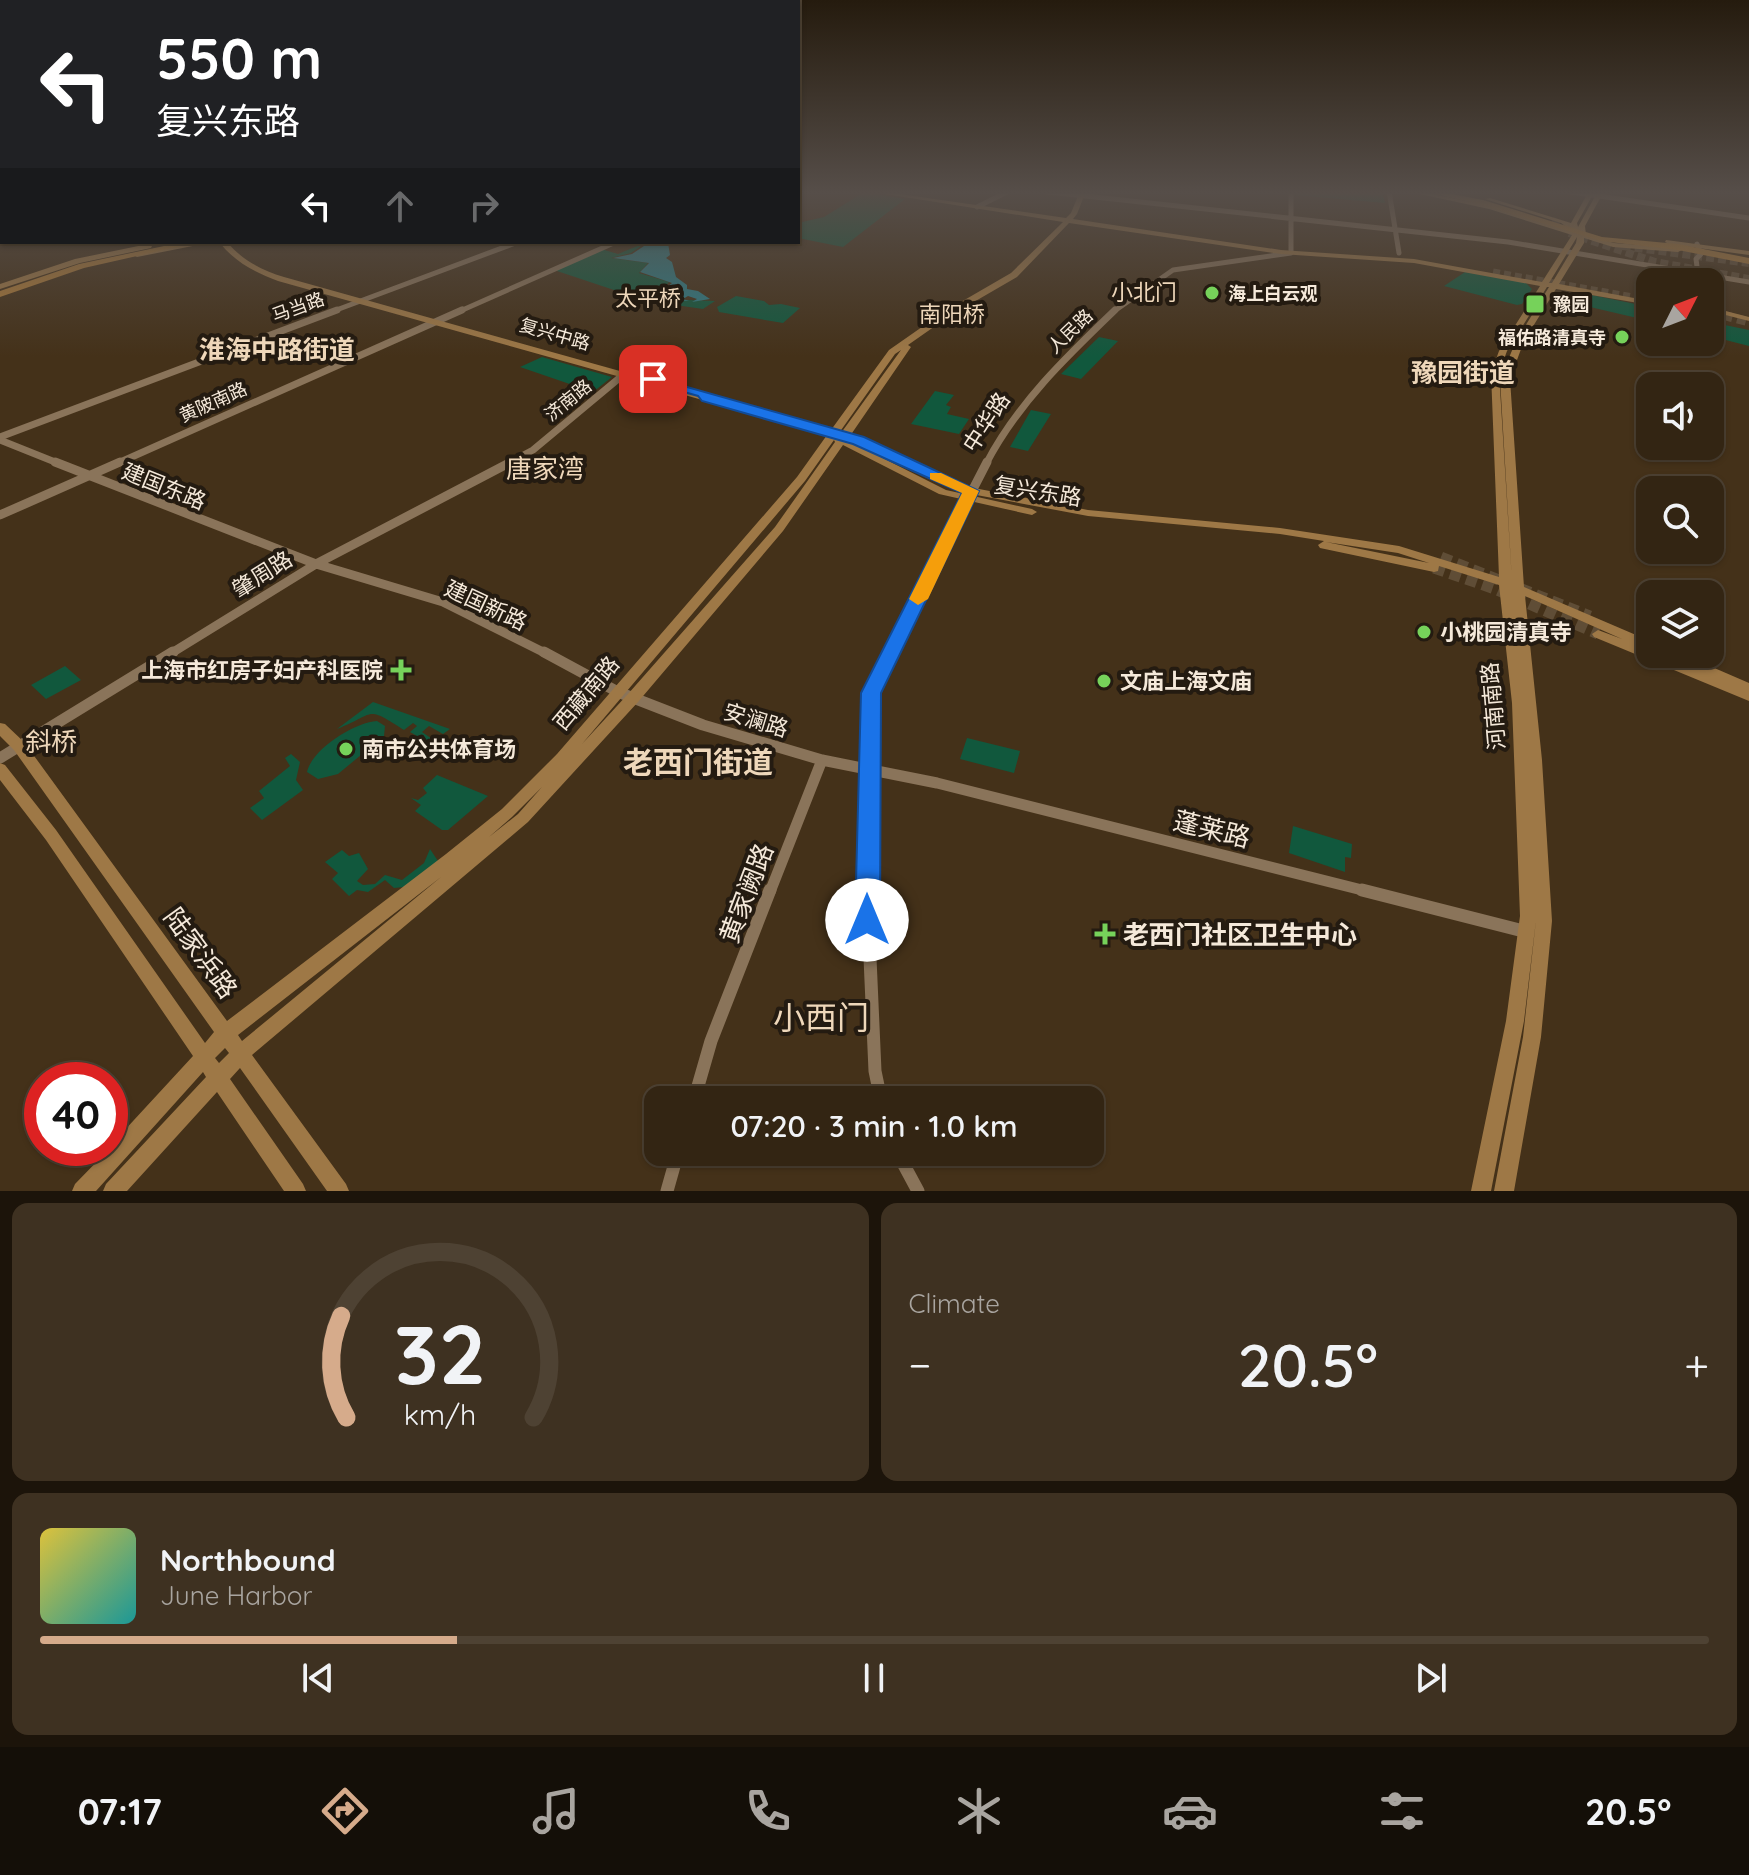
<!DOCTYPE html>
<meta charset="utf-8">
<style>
:root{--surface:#332513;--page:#3e3121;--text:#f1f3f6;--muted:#a9a5a0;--line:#4e4233;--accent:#d6ab8b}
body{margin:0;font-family:Quicksand,"Noto Sans SC",sans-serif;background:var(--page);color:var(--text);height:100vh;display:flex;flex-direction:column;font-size:30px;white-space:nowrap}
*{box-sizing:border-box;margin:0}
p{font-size:26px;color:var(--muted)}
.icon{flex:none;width:44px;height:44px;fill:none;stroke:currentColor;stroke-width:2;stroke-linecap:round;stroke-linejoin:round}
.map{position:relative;height:1191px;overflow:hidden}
.panel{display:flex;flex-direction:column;gap:12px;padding:12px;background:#1c140a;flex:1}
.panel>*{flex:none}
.guide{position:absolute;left:0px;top:0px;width:800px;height:244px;box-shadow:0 2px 6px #0004,0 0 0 2px var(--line);background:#202124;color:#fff;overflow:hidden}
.needle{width:52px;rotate:48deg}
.tools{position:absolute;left:1636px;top:268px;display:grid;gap:16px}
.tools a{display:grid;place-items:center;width:88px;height:88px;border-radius:16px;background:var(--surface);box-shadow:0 2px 6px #0004,0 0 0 2px var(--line);font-size:40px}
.speed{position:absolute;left:24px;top:1062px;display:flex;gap:16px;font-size:40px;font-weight:700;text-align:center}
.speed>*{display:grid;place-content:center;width:104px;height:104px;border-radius:50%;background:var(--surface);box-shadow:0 2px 6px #0004,0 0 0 2px var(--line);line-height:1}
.speed .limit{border:12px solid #d22;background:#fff;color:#111}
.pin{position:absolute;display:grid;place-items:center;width:68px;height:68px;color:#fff;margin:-34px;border-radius:16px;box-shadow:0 4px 12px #0006}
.me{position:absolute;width:88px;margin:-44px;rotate:0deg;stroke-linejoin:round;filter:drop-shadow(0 0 6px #0008)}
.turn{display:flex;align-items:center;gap:28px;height:168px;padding:0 24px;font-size:36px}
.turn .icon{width:104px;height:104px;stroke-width:2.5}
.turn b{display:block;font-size:56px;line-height:68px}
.lanes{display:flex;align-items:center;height:76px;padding:0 24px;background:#0003;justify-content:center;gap:40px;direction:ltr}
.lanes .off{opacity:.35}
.big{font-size:60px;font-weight:600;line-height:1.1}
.panel .widget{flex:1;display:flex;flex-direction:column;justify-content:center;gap:12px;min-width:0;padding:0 28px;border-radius:16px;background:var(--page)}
.panel .dial{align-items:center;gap:0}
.dial svg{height:208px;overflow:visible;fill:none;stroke:var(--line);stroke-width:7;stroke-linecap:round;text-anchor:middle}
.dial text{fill:var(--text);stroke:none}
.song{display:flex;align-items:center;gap:24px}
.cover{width:96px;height:96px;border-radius:12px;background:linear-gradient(135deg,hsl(50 70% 55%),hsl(180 70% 35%))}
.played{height:8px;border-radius:4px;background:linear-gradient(90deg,var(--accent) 25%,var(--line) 25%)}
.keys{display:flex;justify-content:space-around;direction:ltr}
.heat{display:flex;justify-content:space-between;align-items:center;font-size:44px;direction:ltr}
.panel .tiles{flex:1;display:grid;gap:12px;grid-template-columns:1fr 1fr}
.widget:last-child{grid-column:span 2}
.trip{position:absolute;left:644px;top:1086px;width:460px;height:80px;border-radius:16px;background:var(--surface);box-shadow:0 2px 6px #0004,0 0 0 2px var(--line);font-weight:600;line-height:80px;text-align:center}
.dock{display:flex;height:128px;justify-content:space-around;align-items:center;background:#140f08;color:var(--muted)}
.dock .icon{width:56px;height:56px}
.dock .active{color:var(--accent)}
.dock b{font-size:36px;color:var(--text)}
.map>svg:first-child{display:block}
</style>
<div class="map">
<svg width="1749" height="1191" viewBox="0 0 1749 1191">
<rect width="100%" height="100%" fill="#443119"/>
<path fill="#11583d" d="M1295 191H1382L1385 203 1294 195Z
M864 192 905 199 843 247 798 238V223L824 217Z
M647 242 631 253 611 258 648 263 639 273 669 282 658 294 664 299 715 301 703 309 647 301 554 270 601 249 618 254Z
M1465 272 1526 283 1532 289 1522 304 1517 305 1444 286Z
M1577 292 1650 307V321L1560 300 1561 295 1568 297Z
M736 296 764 301 769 305 781 304 800 308 783 323 719 312 717 307Z
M1710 322 1749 330V346L1710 336Z
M1099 337 1118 341 1081 379 1061 374Z
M542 357 612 377 593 392 520 367Z
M935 391 954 395 946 405 951 407 947 414 969 419 959 434 911 424Z
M1031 410 1051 414 1028 451 1010 447Z
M65 666 81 680 46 699 31 685Z
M373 702 450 729 443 734 429 726 422 732 435 741 431 744 410 732 417 726 413 723 404 730C365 705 377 713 337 729Z
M377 721 385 726 384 736 338 774 318 779 307 772C312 749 355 722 377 721Z
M967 738 1020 751 1014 773 960 759Z
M291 754 300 762 296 780 303 790 262 820 250 808 264 798 259 791 290 766 285 758Z
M437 775 488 796 448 830H442L415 811 421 805 411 798 418 800 427 793 423 788Z
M1293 826 1352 844 1351 858 1345 857V872L1289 853Z
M430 849 438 861 404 887 394 888 385 880 368 892 357 890 349 896 332 879 338 873 325 862 342 850 349 856 359 853 368 869 357 881 363 885 375 884 385 875 402 880 424 863Z"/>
<path fill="#2c7d86" d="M650 242 668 243 670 255 666 258 672 262 676 277 687 285V289L698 291 710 299 692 302 697 299 688 296 683 299 689 301 672 300 660 293 672 283 640 272 649 263 613 258 632 254Z"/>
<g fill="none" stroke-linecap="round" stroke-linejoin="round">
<path stroke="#5f4d36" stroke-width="7" stroke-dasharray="7 4" stroke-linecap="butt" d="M1493 272 1650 300"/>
<path stroke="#5f4d36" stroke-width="9" stroke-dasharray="9 5" stroke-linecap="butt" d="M1710 312 1749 322"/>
<path stroke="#5f4d36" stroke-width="11" stroke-dasharray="11 6" stroke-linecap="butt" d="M1441 557 1590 616
M1434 568 1495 589 1598 634"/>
<path stroke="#5f4d36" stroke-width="8" stroke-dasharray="8 4" stroke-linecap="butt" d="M1552 221 1576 231
M1569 233 1655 262 1749 279
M1623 246 1749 263"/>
<path stroke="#8a745a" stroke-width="5" d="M1039 191 1508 242 1749 282
M1389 191 1399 253
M1565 191 1749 218
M977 207 1009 191
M1697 244 1701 254 1696 259 1699 282
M331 312 518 242
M458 312 616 242
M1113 312 1173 270 1291 253V191"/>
<path stroke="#8a745a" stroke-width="7" d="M0 437 337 310
M0 440 60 464
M116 464 462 310
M507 464 533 450 623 375
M986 464C1017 404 1066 357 1115 310"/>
<path stroke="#8a745a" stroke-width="9" d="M55 462 316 564 443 602 547 654
M0 515 120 462
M170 654 316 564 511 462
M888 654 987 462"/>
<path stroke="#8a745a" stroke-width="11" d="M544 652 618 692 703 725 822 760 937 783 1370 892
M0 758 173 652
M770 892 822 760
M867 892 871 693 889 652"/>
<path stroke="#8a745a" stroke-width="13" d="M867 890 875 1071 881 1100
M1362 890 1527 932
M694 1100 711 1041 770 890
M897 1152 918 1191
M667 1191 678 1152"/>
<path fill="#9e7846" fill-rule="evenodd" d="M866 191H879L1066 218 1071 213 1080 191H1086L1077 214 1073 219 1281 250 1414 259 1542 282 1572 235 1489 209 1406 191H1417L1492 206 1571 230 1561 223 1485 199 1490 198 1571 223 1589 191H1595L1577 223 1578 227 1598 191H1604L1585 226 1586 235 1614 243 1678 248 1682 250 1678 252 1613 247 1584 238V243L1559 284 1650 301V305L1556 289 1524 341 1510 379 1524 587 1650 641V654L1665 656 1664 654H1682L1749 683V701L1594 637 1592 634 1598 630 1622 639 1525 596 1542 760 1552 921 1541 1037 1514 1191H1494L1523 1037 1536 920 1524 1021 1491 1191H1471L1506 1021 1520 916 1512 703 1499 585 1439 566 1438 571 1434 572 1320 548 1318 545 1324 541 1280 534 1088 516 971 494 853 443 946 490 1032 509 1037 512 1032 515 939 494 843 445 783 531 638 702 528 822 252 1055 346 1184 349 1191H327L240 1068 230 1079 303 1184 306 1191H284L217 1092 127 1191H103L106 1184 206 1077 203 1072 96 1191H72L75 1184 110 1148V1146L193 1056 46 840 0 780V763L5 765 56 830 205 1043 214 1032 14 750 0 736V723L5 724 24 742 227 1021 446 854 502 809 557 754 797 477 827 435 278 281C254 272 235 262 219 242H227C242 260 261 270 284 277L831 430 889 350 942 313 1011 273 1063 222ZM1069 223 1281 254 1414 263 1540 286 1499 351 1491 373 1499 577 1399 546 1280 528 1088 510 974 488 861 439 850 436 911 347 908 345 948 317 1017 277ZM1577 237 1576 243 1552 283H1549ZM1547 287H1549L1516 341 1500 379 1512 581 1499 373 1507 351ZM901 350 841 433H839L895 354ZM834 440 835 442 775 527 628 694 582 744 805 481ZM1326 542 1398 553 1429 563ZM542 787 518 814 489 837 512 817ZM441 877 242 1041 238 1035ZM225 1048 229 1053 219 1063 215 1058Z
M1666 240 1749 251V255L1669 244 1665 242Z
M197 242H213L137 257 133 255Z
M148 244 152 246 151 248 80 263 0 289V284L75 259Z
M1710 307 1749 317V321L1710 311Z
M1710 317H1714V321H1710Z"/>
<path fill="#ab7a39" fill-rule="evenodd" d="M1423 191H1436L1483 200 1602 237 1678 244 1749 258V264L1678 250 1601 241 1478 204Z
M183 242H199L84 268 0 297V291L79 264Z"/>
</g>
<linearGradient id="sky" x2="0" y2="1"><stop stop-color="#251b0e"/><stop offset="0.54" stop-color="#564e49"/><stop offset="1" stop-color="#564e49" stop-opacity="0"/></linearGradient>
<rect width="1749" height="357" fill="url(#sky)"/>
<path fill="#1a73e8" stroke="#114b97" stroke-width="2" d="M648 376 864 437 979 491 881 693 880 920 876 928 867 931 859 928 855 920 861 693 962 493 853 444 702 401 698 396 648 382Z"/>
<path fill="#f59e0b" d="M930 473H941L979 491 928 599 918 605 909 599 962 493 930 479Z"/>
<g fill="#76d25a" stroke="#241b11" stroke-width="3">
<circle cx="1212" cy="293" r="8"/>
<rect x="1525" y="294" width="20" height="20" rx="4"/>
<circle cx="1622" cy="337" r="8"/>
<circle cx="1424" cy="632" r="8"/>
<path d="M397 658h8v8h8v8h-8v8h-8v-8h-8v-8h8z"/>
<circle cx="1104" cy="681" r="8"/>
<circle cx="346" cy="749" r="8"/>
<path d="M1101 922h8v8h8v8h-8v8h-8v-8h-8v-8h8z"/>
</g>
<g text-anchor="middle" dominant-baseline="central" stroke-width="8" stroke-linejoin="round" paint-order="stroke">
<g font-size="18" font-weight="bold" fill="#f5e9da" stroke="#241b11" text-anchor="start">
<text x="1228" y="293">海上白云观</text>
<text x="1553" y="304">豫园</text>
<text x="1606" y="337" text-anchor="end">福佑路清真寺</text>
</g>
<g font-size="18" fill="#f5e9da" stroke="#241b11">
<text transform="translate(298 307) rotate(-20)">马当路</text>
<text transform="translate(1070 331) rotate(-44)">人民路</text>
<text transform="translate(555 334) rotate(16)">复兴中路</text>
<text transform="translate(568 400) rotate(-39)">济南路</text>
<text transform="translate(213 402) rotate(-24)">黄陂南路</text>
</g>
<g font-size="22" fill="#eed7ba" stroke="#241b11">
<text x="1144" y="292">小北门</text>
<text x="648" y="298">太平桥</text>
<text x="952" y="314">南阳桥</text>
</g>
<g font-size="22" fill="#f5e9da" stroke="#241b11">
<text transform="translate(986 422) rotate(-57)">中华路</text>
<text transform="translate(164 486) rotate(22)">建国东路</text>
<text transform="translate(1038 491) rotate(9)">复兴东路</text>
<text transform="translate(262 574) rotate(-32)">肇周路</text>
<text transform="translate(486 605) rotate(25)">建国新路</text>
<text transform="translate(586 693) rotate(-50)">西藏南路</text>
<text transform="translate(1493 706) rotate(-95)">河南南路</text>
<text transform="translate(756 720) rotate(17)">安澜路</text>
</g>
<g font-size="22" font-weight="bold" fill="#f5e9da" stroke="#241b11" text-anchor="start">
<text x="1440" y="632">小桃园清真寺</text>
<text x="383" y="670" text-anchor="end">上海市红房子妇产科医院</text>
<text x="1120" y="681">文庙上海文庙</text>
<text x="362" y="749">南市公共体育场</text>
</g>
<g font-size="26" font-weight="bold" fill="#eed7ba" stroke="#241b11">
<text x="277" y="349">淮海中路街道</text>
<text x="1463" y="372">豫园街道</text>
</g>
<g font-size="26" fill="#eed7ba" stroke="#241b11">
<text x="545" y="468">唐家湾</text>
<text x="51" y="741">斜桥</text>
</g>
<g font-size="26" fill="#f5e9da" stroke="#241b11">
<text transform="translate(1212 829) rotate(14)">蓬莱路</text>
<text transform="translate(746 893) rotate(-69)">黄家阙路</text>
<text transform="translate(201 953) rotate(54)">陆家浜路</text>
</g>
<g font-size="26" font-weight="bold" fill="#f5e9da" stroke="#241b11" text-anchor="start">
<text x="1123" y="934">老西门社区卫生中心</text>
</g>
<g font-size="30" font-weight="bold" fill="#eed7ba" stroke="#241b11">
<text x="698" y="762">老西门街道</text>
</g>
<g font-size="32" fill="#eed7ba" stroke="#241b11">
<text x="821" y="1017">小西门</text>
</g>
</g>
</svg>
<div class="tools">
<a><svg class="needle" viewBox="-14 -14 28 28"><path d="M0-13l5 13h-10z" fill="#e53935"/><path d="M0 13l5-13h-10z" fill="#a9a5a0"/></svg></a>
<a><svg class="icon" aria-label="sound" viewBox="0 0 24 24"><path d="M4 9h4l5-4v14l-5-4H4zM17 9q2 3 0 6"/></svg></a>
<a><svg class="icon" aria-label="search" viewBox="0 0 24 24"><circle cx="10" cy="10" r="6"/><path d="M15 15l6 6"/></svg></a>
<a><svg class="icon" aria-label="layers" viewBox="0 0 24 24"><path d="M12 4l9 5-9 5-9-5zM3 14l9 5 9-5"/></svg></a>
</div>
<div class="speed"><div class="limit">40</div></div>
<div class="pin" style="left:653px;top:379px;background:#d93025"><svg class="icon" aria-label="arrive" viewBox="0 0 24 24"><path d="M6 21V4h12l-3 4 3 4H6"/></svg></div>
<svg class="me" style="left:867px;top:920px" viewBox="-20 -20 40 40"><circle r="19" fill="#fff"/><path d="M0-13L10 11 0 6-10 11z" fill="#1a73e8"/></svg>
<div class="trip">07:20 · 3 min · 1.0 km</div>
<div class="guide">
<div class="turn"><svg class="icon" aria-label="left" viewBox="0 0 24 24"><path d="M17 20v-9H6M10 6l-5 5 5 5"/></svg><div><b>550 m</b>复兴东路</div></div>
<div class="lanes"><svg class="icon" aria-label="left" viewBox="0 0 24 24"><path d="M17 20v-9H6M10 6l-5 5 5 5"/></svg><svg class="icon off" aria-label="ahead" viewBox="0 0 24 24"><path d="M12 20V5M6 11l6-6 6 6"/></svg><svg class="icon off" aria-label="right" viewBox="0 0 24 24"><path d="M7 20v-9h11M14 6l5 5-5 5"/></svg></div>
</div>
</div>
<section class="panel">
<div class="tiles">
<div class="widget dial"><svg viewBox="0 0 100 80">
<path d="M14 69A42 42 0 1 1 86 69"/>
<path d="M14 69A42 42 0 0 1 12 30" stroke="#d6ab8b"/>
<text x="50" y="56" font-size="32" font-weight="700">32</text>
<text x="50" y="72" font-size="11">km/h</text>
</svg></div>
<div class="widget"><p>Climate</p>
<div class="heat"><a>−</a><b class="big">20.5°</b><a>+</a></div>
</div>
<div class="widget">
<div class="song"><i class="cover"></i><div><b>Northbound</b><p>June Harbor</p></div></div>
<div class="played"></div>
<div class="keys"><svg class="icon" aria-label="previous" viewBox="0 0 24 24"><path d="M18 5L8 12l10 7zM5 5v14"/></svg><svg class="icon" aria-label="pause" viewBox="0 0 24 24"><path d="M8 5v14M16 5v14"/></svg><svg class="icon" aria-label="next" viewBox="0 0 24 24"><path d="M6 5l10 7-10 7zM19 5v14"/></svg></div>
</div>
</div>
</section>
<nav class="dock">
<b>07:17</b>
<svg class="icon active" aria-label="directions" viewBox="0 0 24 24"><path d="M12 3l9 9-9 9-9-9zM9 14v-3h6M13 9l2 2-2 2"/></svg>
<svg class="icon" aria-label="music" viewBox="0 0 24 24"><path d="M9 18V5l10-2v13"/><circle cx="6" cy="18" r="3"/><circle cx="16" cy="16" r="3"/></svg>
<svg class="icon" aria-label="phone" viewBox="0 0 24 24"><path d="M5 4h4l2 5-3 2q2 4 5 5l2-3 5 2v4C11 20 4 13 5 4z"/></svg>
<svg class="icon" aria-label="climate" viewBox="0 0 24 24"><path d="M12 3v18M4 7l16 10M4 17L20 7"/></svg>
<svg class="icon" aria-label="car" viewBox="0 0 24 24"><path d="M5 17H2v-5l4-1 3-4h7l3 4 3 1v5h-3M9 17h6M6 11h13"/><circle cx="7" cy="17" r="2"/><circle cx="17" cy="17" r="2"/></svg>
<svg class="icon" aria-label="filters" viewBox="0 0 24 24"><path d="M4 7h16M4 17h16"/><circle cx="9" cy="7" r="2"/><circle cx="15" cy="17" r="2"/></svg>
<b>20.5°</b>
</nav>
